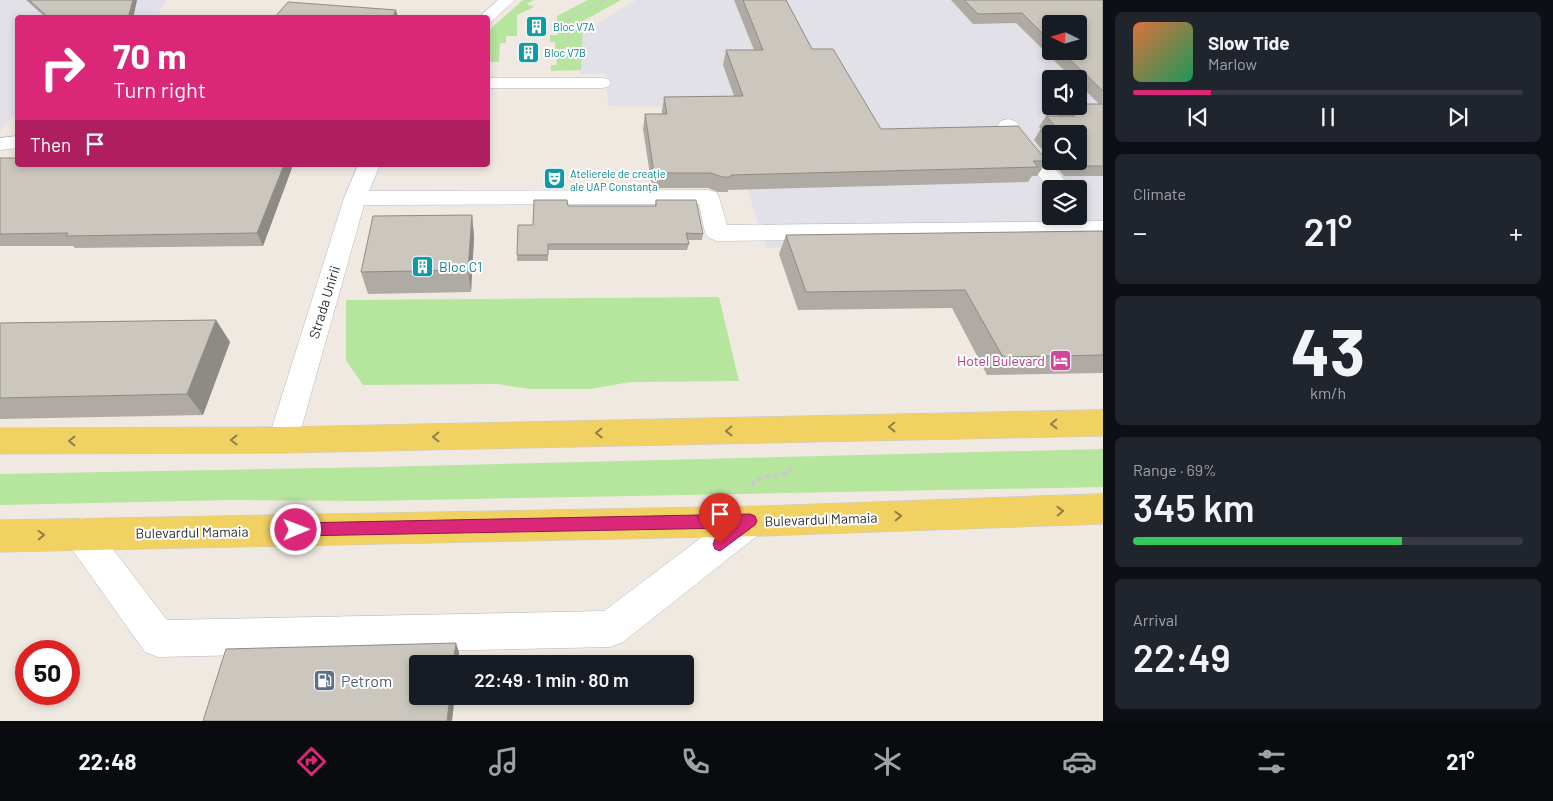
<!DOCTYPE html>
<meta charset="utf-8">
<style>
:root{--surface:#171b24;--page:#20242c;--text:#f1f3f6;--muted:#9ea1a6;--line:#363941;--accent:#db2777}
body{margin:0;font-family:Barlow,sans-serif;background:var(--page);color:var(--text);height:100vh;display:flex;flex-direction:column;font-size:19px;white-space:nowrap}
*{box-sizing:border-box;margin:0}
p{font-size:16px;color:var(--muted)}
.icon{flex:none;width:28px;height:28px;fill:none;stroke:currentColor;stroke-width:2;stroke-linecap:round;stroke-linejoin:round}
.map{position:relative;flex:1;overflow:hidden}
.drawer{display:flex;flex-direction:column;gap:12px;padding:12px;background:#0d0f14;width:450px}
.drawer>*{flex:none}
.guide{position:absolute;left:15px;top:15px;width:475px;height:152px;border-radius:5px;box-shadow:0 2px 8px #0003;background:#db2777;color:#fff;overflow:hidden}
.needle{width:32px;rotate:275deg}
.buttons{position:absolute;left:1042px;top:15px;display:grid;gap:10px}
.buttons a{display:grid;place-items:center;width:45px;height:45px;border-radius:5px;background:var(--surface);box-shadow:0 2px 8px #0003;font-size:25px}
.speed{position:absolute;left:15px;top:640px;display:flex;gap:10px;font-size:25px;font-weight:700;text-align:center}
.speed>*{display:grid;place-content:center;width:65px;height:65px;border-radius:50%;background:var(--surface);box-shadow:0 2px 8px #0003;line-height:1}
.speed .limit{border:8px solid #d22;background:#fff;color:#111}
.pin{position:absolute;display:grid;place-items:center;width:42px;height:42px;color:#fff;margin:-51px -21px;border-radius:50% 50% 50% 0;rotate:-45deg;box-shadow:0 0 5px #0007}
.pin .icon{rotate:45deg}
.me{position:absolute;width:55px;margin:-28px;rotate:89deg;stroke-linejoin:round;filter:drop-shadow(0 0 4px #0008)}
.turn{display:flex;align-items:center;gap:18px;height:105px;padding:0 15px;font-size:22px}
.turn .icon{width:65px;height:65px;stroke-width:2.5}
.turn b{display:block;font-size:35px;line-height:42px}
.then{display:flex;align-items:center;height:48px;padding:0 15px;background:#0003;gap:10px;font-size:19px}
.big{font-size:38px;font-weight:600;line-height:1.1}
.drawer .tile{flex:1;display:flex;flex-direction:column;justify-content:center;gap:8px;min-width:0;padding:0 18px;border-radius:8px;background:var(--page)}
.drawer .dial{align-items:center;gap:0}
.dial b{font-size:65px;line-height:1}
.song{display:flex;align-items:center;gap:15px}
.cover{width:60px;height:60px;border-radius:8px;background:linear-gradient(135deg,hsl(20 70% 55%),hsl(150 70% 35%))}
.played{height:5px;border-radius:2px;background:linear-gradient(90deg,var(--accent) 20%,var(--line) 20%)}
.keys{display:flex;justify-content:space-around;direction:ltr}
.heat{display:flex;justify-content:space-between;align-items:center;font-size:28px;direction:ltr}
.charge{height:8px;border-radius:4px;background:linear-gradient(90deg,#34c759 69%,var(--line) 0)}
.trip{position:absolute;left:409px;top:655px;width:285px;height:50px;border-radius:5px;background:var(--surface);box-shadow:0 2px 8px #0003;font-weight:600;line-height:50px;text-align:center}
.menu{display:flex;height:80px;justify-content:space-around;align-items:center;background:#090b0e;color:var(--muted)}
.menu .icon{width:35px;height:35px}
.menu .current{color:var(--accent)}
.menu b{font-size:22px;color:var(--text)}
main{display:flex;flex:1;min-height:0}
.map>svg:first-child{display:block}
</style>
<main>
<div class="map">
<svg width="1103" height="721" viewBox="0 0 1103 721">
<rect width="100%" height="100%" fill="#efe9e1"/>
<path fill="#e3e1e8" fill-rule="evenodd" d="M0 0H166L157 17 18 18 17 112 0 131Z
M636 0H1103V241L766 248 721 107 608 106 606 74H581V33ZM1051 24H1079V51H1051ZM1051 79H1079V106H1051ZM1051 134H1079V161H1051ZM1051 189H1079V216H1051Z"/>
<path fill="#b6e59e" d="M523 0H534L527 4 534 7 517 15V36H506V43H500L499 62H488V31Z
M588 0H621L583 21 581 70 551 71V65H557L555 42H550V35H558L557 16Z
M719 297 739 381 631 382 590 389H530L497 384 363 385 346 360V300Z
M1103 449V487L367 501 230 500 0 505V474L379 467Z"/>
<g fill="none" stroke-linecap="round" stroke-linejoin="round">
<defs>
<path id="minor" d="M498 0H515L492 21 488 22V18H478Z
M488 78H602L608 79 611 83 608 87 602 88H488Z
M1008 119 1015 121 1072 189H1051V191L998 125 1001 121Z
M18 136V148L0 150V138Z
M358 165H380L369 191 708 190 716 192 719 197 727 225 1103 221V237L717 241 709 238 705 233 699 204 364 205 298 440 294 449 283 453 272 449 268 440 344 198Z
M750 506 762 510 766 521 762 532 623 642 610 647 158 657 145 652 69 545 64 534 69 523 81 518 93 523 167 620 604 611 738 510Z"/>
<path id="major" d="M1103 410V436L283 453 0 454V428L283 427Z
M1103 494V524L762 536 0 552V520L762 506Z"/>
</defs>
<use href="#minor" stroke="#b4b7c1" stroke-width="1"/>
<use href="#major" stroke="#c9c9c9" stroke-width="1"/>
<path stroke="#c9c9c9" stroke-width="2" stroke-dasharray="2.5 2" stroke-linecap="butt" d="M567 57 569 18 605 0"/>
<path stroke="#c9c9c9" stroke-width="3" stroke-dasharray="4 2.5" stroke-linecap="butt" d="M785 474 791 471 789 463"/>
<path stroke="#c9c9c9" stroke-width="4" stroke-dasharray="5 3" stroke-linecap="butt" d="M753 485V482L763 477 788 473"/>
<use href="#minor" fill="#fff" fill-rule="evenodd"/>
<use href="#major" fill="#f2d163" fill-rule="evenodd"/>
</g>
<path fill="#afaba4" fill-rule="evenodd" d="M26 0H137L133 18H46Z
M734 0H786L812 49 881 129 1047 161 1037 176H1032L1028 182 728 190V192H718L708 188H652L643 129 645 114H662V111L664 97 734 96 723 65 726 50H754Z
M951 0H1103V176H1064L1034 140 1040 130H1042L1039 127 1046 116H1058L1057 115 1063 106H1079L1099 104 1079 84V79H1073L1016 23 973 24ZM1051 24 1079 51H1051ZM1051 134 1079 161H1051Z
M0 158 18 165H293L263 246 75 248 73 246H0Z
M656 200 703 234 702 240H688L689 244 687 250H548V261H517V255L533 225 568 206H655Z
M472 215 474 237 471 292 368 294 361 272Z
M1103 231V373L987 375 952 308 798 310 779 254 786 235Z
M216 320 230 342 203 415 0 419V323Z"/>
<path fill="#8e8b86" d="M133 0H137L133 18H128Z
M396 10 398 18H392Z
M284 165H293L263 246 257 233Z
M472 215 474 237 471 292 468 270Z
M216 320 230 342 203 415 187 394Z
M456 643 459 652 458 664H453Z
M450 696H455L452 721H447Z"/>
<path fill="#cbc7bf" stroke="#8e8b86" d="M29 0H133L128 18H49Z
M743 0H786L812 49H833L881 129 1018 126 1047 161H1033L1038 167 731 175V177H722L711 173H654L645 114H667L664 97 743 96 726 50H763Z
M964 0H1103V91L1061 51H1079V24H1051V42L1022 13 978 14Z
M288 2 396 10 392 18H274Z
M1079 104H1103V166H1071L1068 161H1079V134H1051V142L1040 130 1058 129 1046 116H1075L1065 106H1079Z
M0 158H18V165H284L257 233 66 236 68 233 0 234Z
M534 200H567L568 206H656V200H696L703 234 686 233 689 244H548V255H517L518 225H533Z
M472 215 468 270 361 272 373 216Z
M1103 231V355L1003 357 965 290 806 292 786 235Z
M216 320 187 394 0 398V323Z
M456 643 453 664H418V696H450L447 721H203L226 649Z"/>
<defs><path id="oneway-chevron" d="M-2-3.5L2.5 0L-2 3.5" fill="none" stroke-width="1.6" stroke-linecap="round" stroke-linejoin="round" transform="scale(1.25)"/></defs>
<g stroke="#908048">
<use href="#oneway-chevron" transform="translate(1054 424) rotate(179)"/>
<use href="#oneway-chevron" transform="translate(892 427) rotate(179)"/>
<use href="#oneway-chevron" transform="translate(729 431) rotate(179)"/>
<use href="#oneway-chevron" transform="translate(599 433) rotate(179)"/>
<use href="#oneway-chevron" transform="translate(436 437) rotate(179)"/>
<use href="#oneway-chevron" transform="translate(234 440) rotate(180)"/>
<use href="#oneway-chevron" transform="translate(72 441) rotate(180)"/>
<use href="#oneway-chevron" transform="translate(1060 511) rotate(-2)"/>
<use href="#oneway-chevron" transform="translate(898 516) rotate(-2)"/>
<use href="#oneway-chevron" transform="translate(41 535) rotate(-2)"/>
</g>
<path fill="#db2777" stroke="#8e194d" d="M750 514 755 516 757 521 755 525 720 551 715 549 713 544 715 539 731 528 296 536 292 534 290 530 292 525 296 523Z"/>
<defs>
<symbol id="building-square" viewBox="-11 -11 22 22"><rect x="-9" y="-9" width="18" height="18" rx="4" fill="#0f9aa8" stroke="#fff"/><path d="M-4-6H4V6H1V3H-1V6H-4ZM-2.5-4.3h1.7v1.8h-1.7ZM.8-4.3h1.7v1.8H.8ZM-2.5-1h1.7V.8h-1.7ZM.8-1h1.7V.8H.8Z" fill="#fff"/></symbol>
<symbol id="theatre-square" viewBox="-11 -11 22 22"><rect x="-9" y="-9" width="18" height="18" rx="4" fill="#0f9aa8" stroke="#fff"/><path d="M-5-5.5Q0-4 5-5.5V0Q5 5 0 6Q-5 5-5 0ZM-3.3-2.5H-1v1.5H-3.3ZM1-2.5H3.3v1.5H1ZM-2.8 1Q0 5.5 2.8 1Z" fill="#fff"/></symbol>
<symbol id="hotel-square" viewBox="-11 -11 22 22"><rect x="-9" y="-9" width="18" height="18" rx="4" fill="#d1479c" stroke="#fff"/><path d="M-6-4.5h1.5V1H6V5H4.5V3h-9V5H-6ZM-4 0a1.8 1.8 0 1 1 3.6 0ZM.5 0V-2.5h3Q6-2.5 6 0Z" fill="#fff"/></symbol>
<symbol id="fuel-square" viewBox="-11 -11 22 22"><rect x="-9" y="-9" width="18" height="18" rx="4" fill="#5c6f8a" stroke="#fff"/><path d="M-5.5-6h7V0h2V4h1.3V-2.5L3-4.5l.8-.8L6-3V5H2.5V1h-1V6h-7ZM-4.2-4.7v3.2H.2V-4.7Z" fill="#fff"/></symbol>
</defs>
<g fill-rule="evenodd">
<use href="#building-square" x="524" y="14" width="25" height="25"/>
<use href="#building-square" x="516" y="40" width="25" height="25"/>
<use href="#theatre-square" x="542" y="166" width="25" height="25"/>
<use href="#building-square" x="410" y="254" width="25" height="25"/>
<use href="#hotel-square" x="1048" y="348" width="25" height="25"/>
<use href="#fuel-square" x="312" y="668" width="25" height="25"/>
</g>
<g text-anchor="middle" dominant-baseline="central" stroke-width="4" stroke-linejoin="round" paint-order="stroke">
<g font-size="11" fill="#0d838f" stroke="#fff" text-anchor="start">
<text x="553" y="26">Bloc V7A</text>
<text x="544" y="52">Bloc V7B</text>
<text x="570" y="173">Atelierele de creație<tspan x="570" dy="13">ale UAP Constanța</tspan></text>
</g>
<g font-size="14" fill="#0d838f" stroke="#fff" text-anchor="start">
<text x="439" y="266">Bloc C1</text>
</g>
<g font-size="14" fill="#2e2e2e" stroke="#fff">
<text transform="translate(324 302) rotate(-73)">Strada Unirii</text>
<text transform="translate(821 519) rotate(-2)">Bulevardul Mamaia</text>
<text transform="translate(192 532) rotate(-1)">Bulevardul Mamaia</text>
</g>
<g font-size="14" fill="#b23c85" stroke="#fff" text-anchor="end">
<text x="1045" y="360">Hotel Bulevard</text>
</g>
<g font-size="16" fill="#4e5e75" stroke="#fff" text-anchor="start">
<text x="341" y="680">Petrom</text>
</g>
</g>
</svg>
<div class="buttons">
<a><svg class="needle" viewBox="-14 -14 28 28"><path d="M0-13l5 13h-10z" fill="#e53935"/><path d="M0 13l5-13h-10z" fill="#9ea1a6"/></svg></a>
<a><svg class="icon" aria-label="sound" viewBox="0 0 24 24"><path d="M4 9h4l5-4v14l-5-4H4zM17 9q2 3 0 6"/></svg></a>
<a><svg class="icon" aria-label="search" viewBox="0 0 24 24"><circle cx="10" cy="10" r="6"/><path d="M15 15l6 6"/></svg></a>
<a><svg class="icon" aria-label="layers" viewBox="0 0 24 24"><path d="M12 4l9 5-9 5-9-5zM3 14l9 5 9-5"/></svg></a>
</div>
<div class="speed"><div class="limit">50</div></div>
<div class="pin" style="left:720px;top:544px;background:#d93025"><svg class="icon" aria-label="arrive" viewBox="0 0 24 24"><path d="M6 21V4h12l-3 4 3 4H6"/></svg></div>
<svg class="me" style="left:296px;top:530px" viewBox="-20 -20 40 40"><circle r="17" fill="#db2777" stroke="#fff" stroke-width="3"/><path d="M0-11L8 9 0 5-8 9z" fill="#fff"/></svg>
<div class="trip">22:49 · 1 min · 80 m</div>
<div class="guide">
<div class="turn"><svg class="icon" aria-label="right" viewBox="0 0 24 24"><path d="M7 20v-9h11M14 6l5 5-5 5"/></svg><div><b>70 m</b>Turn right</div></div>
<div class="then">Then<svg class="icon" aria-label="arrive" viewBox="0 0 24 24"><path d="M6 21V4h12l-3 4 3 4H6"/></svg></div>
</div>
</div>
<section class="drawer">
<div class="tile">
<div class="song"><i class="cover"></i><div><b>Slow Tide</b><p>Marlow</p></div></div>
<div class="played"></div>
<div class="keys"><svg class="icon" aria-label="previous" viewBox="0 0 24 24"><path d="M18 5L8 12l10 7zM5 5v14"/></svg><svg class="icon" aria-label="pause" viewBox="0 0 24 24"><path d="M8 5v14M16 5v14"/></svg><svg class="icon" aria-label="next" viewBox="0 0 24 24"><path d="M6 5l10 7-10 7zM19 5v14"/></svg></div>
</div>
<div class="tile"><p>Climate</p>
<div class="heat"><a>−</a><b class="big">21°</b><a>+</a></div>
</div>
<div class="tile dial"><b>43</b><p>km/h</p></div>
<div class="tile"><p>Range · 69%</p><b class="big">345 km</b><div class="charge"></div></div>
<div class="tile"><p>Arrival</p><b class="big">22:49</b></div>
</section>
</main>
<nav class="menu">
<b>22:48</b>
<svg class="icon current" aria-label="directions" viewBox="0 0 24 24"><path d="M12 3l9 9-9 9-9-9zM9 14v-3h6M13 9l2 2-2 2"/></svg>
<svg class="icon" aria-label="music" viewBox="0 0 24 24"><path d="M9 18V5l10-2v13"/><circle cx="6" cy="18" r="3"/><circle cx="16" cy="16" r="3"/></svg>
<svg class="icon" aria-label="phone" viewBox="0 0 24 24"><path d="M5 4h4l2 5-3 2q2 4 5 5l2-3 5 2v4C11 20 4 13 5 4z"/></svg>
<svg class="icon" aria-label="climate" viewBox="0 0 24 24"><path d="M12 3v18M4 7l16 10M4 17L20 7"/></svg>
<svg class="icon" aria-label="car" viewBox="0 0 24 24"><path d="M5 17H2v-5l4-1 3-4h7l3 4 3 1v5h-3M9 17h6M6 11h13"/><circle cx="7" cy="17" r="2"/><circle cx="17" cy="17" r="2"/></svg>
<svg class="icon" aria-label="filters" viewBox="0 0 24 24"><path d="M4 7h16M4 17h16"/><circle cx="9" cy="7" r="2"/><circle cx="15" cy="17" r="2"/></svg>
<b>21°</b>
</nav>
